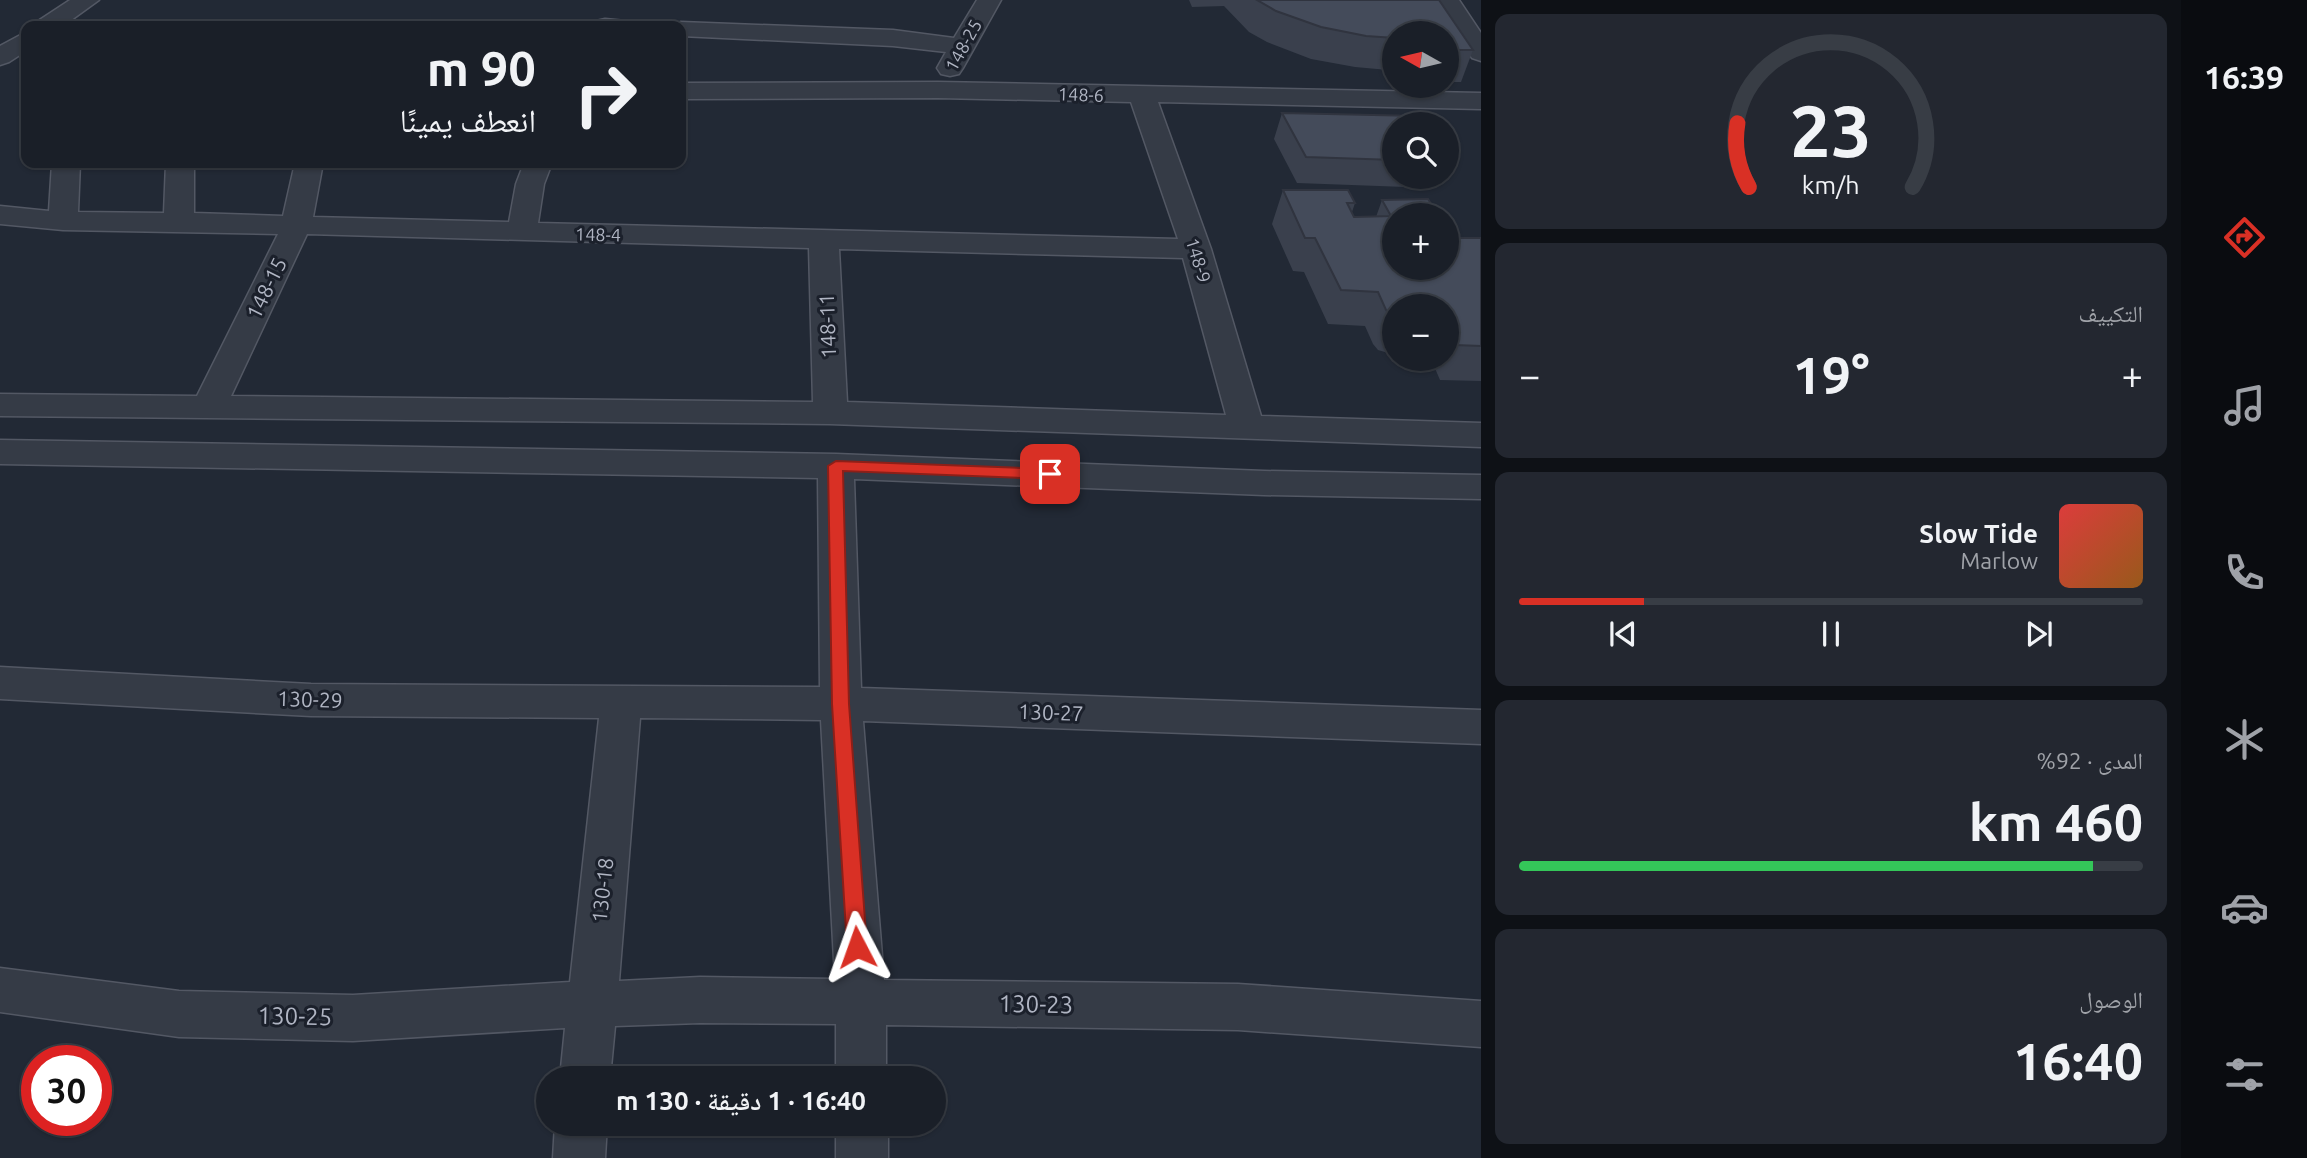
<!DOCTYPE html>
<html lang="ar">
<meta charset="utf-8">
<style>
:root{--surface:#1a1f28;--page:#232730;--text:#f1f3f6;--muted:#9fa2a8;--line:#383d45;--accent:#d93025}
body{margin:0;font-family:Ubuntu,"Noto Naskh Arabic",sans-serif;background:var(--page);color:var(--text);direction:rtl;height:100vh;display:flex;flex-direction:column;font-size:26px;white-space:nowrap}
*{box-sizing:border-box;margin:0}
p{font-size:23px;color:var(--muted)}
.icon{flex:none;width:38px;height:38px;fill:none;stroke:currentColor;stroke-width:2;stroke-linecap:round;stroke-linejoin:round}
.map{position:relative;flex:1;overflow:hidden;direction:ltr}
.panel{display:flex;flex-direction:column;gap:14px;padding:14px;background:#0e1116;width:700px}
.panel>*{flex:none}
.top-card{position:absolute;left:21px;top:21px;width:665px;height:147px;border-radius:14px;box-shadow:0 2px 5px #0004,0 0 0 2px var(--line);direction:rtl;background:#1a1f28;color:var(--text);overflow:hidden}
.needle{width:46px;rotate:278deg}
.tools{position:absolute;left:1382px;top:21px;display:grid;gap:14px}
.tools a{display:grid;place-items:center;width:77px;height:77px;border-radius:50%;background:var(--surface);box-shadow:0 2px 5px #0004,0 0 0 2px var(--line);font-size:35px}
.speed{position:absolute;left:21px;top:1045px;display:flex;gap:14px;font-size:35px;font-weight:700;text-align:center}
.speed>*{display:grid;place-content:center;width:91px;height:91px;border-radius:50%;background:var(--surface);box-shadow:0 2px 5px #0004,0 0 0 2px var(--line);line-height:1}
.speed .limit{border:10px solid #d22;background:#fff;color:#111}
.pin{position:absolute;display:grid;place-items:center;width:60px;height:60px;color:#fff;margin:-30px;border-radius:14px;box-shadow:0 4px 10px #0006}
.me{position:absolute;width:77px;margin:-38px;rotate:356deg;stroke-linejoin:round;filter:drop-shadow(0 0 5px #0008)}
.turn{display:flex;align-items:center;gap:24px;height:147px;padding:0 35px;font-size:32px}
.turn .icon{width:91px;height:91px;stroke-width:2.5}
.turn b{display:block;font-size:49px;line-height:60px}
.big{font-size:52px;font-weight:600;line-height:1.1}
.panel .card{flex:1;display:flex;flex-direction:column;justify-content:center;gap:10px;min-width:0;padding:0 24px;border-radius:14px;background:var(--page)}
.panel .dial{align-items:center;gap:0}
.dial svg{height:182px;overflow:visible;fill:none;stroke:var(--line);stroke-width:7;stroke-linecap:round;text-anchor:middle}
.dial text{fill:var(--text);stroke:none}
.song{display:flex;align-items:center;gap:21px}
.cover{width:84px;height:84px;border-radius:10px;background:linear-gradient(135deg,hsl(0 70% 55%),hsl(30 70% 35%))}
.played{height:7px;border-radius:4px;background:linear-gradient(90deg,var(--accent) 20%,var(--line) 20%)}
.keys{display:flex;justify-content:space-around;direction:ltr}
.heat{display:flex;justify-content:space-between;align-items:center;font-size:38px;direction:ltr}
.charge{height:10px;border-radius:5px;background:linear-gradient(90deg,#34c759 92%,var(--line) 0)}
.trip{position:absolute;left:536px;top:1066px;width:410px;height:70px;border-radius:35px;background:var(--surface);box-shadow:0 2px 5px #0004,0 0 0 2px var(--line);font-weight:600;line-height:70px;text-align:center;direction:rtl}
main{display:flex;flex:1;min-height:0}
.menu{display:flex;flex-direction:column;width:126px;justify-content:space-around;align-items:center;background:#0a0c10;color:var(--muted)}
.menu .icon{width:49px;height:49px}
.menu .active{color:var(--accent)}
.menu b{font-size:32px;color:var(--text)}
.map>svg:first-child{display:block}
</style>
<main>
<nav class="menu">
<b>16:39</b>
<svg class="icon active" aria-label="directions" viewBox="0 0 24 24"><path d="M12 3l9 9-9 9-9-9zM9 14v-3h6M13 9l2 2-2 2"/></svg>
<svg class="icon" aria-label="music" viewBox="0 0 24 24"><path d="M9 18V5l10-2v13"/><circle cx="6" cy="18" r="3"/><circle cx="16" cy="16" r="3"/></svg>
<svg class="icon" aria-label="phone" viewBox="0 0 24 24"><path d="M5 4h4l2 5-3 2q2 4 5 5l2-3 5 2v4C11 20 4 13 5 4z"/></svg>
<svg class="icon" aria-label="climate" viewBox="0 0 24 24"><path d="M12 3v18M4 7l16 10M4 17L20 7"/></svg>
<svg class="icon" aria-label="car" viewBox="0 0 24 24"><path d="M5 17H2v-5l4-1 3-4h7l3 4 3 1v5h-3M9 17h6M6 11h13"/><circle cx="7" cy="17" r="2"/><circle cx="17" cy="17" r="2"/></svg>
<svg class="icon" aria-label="filters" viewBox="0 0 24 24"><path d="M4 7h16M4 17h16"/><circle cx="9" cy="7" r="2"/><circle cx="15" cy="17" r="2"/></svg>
</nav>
<section class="panel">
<div class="card dial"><svg viewBox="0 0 100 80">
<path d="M14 69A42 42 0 1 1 86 69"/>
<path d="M14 69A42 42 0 0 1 9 41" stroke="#d93025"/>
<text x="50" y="56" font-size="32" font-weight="700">23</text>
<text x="50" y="72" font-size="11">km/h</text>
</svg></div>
<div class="card"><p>التكييف</p>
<div class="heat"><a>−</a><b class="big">19°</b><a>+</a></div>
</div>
<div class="card">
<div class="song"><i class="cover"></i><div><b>Slow Tide</b><p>Marlow</p></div></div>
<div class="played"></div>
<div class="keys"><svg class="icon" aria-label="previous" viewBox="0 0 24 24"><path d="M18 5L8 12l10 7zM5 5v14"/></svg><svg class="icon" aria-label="pause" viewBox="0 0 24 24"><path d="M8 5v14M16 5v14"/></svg><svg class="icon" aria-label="next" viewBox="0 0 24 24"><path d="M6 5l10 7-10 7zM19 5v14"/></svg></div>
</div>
<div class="card"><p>المدى · 92%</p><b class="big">460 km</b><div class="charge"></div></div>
<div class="card"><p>الوصول</p><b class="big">16:40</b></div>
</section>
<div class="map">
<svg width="1481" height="1158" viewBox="0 0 1481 1158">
<rect width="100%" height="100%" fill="#222935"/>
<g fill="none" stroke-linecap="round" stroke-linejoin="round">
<defs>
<path id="minor" d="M70 0H99L63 26H35L38 21Z
M977 0H1001L963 68 959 74 950 76 941 74 937 68 946 52 893 46 681 36V26H670L681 22 893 30 954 38Z
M1435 0H1459L1481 33V61L1472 58Z
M605 19 626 21 629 26H593L596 21Z
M26 32V51L9 62 0 65V46Z
M938 82 1481 93V109L1158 102 1211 249 1261 416 1481 423V447L830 424 0 416V394L197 396 278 234 63 230 0 224V206L49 211 52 163H80L78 212 164 213 166 163H194V213L283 216 295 163H323L313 217 509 222 516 184 524 163H552L544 184 538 223 1178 239 1131 102 938 98 681 99V83ZM307 234 809 248 813 402 231 396ZM839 249 1183 258 1226 415 847 402Z
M0 440 836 454 1264 471 1481 475V499L1264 495 854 479 861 688 1481 710V744L863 721 884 980 1238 984 1481 1001V1047L1238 1030 886 1025V1078H836V1024L700 1023 615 1026 610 1078H560L565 1028 353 1041 179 1037 0 1012V968L179 991 353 995 570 982 599 718 311 716 0 699V667L311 684 820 687 818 478 0 464ZM640 718 821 720 835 979 700 977 619 981Z
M555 1124H607L605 1158H553Z
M836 1124H888V1158H836Z"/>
</defs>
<use href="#minor" stroke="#535864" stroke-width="3"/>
<use href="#minor" fill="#353b46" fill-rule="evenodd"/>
</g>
<path fill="#3a404d" d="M1189 0H1439L1473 50 1461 82H1447V33H1395V82L1388 70 1355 67 1311 59 1267 42 1249 32 1224 6 1192 7Z
M1282 113 1395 124V177H1438L1433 188 1297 183 1274 139Z
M1283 190 1355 203 1352 212 1354 217H1376L1382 200 1452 238H1481V381L1440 380 1431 359H1447V306H1395V355L1378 350 1373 344 1365 326 1328 324 1304 272 1293 271 1272 224Z"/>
<path fill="#444b5a" stroke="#30343f" stroke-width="2" d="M1257 0H1439L1473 50H1447V33H1395V38L1366 36 1321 27 1276 11Z
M1282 113 1419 116 1423 124H1395V160L1306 157Z
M1283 190H1348L1355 203H1347L1354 217 1391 216 1382 200 1428 199 1438 215H1395V268H1447V231L1452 238H1481V346L1455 345 1447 328V306H1395V317L1392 316 1386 310 1378 292 1341 290 1315 238H1305Z"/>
<path fill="#d93025" stroke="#8d1f18" stroke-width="2" d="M836 461 1050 469 1057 474 1050 479 843 471 849 704 867 947 864 954 857 956 850 954 847 947 832 704 828 466Z"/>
<g text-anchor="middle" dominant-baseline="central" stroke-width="6" stroke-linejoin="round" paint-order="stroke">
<g font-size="18" fill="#b0b5c3" stroke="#1b202b">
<text transform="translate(963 45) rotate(-61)">148-25</text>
<text transform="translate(1081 94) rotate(2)">148-6</text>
<text transform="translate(598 234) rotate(1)">148-4</text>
<text transform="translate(1199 260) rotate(73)">148-9</text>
</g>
<g font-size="21" fill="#b0b5c3" stroke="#1b202b">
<text transform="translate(266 288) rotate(-64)">148-15</text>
<text transform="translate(827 326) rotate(-92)">148-11</text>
<text transform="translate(310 699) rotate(2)">130-29</text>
<text transform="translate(1051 712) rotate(2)">130-27</text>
<text transform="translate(602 890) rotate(-84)">130-18</text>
</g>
<g font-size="24" fill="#b0b5c3" stroke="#1b202b">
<text transform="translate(1036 1004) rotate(1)">130-23</text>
<text transform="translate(295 1016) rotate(1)">130-25</text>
</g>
</g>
</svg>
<div class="tools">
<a><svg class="needle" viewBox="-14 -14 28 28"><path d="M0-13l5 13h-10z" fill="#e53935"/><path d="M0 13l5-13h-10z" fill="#9fa2a8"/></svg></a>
<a><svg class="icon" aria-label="search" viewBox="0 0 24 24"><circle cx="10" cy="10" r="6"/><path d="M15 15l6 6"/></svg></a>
<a>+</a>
<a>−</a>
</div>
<div class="speed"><div class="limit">30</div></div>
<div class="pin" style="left:1050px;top:474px;background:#d93025"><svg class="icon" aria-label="arrive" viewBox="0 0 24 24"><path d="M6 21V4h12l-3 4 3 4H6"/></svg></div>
<svg class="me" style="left:857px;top:947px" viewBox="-20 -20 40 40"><path d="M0-17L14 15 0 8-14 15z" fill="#d93025" stroke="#fff" stroke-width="4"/></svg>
<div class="trip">16:40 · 1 دقيقة · 130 m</div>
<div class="top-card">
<div class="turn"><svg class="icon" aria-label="right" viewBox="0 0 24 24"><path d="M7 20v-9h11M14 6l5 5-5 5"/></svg><div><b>90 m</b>انعطف يمينًا</div></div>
</div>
</div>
</main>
